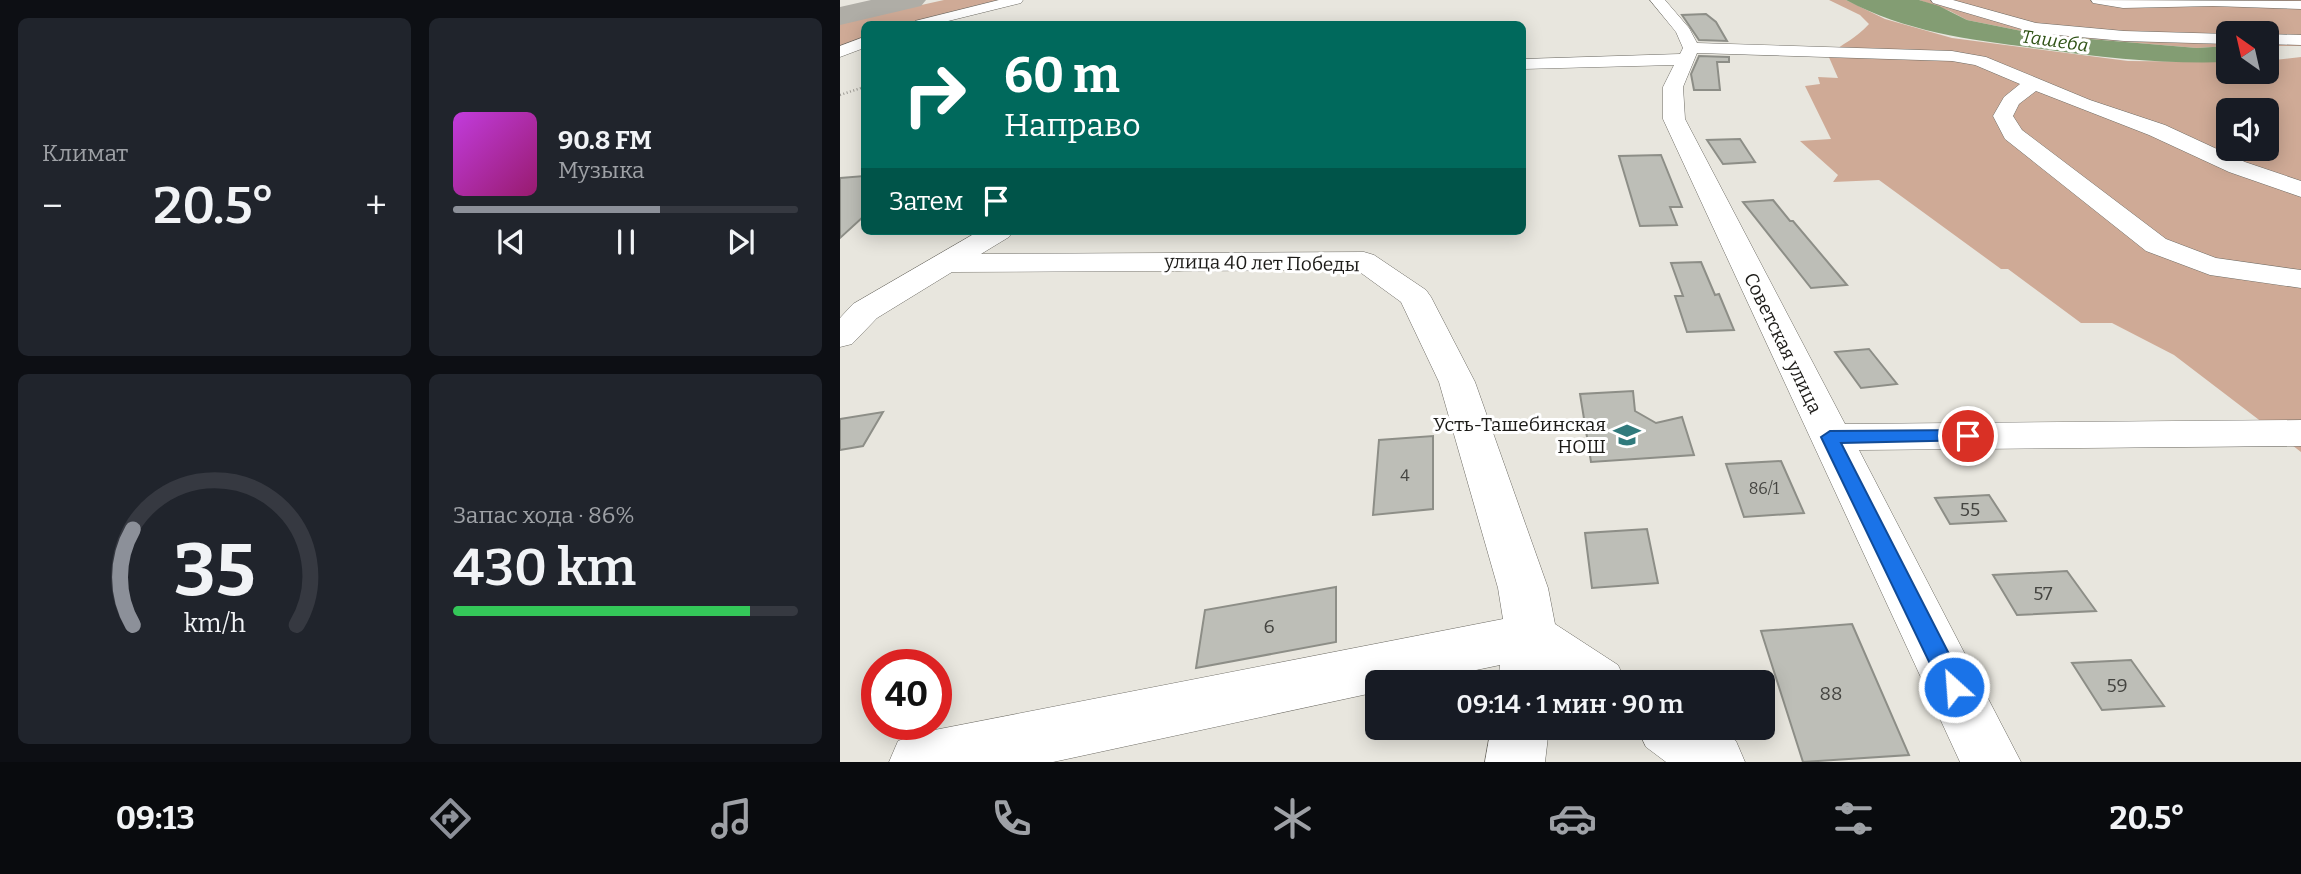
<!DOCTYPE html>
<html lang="ru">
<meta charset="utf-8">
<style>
:root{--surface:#171b24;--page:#20242c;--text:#f1f3f6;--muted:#9ea1a6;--line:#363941;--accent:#8c9099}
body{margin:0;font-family:Bitter,serif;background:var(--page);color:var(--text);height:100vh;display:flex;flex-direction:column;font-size:26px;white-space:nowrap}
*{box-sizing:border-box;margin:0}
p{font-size:23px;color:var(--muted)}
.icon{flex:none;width:38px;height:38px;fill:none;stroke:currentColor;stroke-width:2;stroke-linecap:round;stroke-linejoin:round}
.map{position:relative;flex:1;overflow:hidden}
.sheet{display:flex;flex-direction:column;gap:18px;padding:18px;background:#0d0f14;width:840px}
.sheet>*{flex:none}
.guide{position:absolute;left:21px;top:21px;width:665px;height:214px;border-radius:10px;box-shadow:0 4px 18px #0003;background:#00695c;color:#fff;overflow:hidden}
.needle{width:46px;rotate:326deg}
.controls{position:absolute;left:1376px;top:21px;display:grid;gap:14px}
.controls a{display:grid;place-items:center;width:63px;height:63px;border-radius:10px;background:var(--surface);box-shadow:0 4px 18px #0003;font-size:35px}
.speed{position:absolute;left:21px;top:649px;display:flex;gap:14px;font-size:35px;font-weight:700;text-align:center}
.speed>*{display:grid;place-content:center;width:91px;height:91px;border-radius:50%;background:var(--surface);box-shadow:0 4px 18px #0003;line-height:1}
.speed .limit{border:10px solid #d22;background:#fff;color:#111}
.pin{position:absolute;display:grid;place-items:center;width:60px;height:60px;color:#fff;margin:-30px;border:4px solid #fff;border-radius:50%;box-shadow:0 2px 7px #0007}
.me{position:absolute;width:77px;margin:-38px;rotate:334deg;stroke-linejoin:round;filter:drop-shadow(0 0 5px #0008)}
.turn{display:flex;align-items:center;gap:24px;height:147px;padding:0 28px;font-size:32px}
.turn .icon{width:91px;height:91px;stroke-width:2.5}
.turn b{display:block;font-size:49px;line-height:60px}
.then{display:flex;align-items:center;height:66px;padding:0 28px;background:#0003;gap:14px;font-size:26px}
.big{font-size:52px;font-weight:600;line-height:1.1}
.sheet .tile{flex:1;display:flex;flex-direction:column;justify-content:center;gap:10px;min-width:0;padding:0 24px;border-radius:10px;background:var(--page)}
.sheet .dial{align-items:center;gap:0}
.dial svg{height:182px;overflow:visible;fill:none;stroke:var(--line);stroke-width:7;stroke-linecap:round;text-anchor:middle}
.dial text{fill:var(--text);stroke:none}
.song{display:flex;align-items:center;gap:21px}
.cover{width:84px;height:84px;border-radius:10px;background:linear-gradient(135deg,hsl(290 70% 55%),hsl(320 70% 35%))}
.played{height:7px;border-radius:4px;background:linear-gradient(90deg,var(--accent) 60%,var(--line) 60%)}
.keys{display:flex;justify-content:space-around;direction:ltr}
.heat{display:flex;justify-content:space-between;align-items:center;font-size:38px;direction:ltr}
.charge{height:10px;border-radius:5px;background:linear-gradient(90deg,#34c759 86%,var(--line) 0)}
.sheet .tiles{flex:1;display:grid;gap:18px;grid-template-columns:repeat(2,1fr)}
.trip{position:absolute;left:525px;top:670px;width:410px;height:70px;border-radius:10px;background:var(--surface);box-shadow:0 4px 18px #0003;font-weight:600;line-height:70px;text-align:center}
.tab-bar{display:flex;height:112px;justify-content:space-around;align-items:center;background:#090b0e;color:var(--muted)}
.tab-bar .icon{width:49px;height:49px}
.tab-bar .selected{color:var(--accent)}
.tab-bar b{font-size:32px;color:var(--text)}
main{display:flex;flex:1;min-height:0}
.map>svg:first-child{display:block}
</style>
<main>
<section class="sheet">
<div class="tiles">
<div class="tile"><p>Климат</p>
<div class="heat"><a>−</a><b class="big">20.5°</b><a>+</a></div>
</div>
<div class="tile">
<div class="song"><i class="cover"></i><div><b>90.8 FM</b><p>Музыка</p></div></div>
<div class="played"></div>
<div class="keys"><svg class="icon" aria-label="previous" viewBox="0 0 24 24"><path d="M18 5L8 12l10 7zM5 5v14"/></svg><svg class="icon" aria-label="pause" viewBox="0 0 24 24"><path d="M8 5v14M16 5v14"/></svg><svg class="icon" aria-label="next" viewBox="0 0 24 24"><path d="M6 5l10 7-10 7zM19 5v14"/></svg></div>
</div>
<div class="tile dial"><svg viewBox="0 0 100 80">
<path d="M14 69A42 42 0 1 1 86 69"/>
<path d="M14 69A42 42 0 0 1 14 27" stroke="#8c9099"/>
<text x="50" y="56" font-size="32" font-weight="700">35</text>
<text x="50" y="72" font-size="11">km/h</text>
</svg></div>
<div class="tile"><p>Запас хода · 86%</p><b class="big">430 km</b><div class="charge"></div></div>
</div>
</section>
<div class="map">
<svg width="1461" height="762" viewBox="0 0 1461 762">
<rect width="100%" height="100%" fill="#e8e6de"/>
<path fill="#cfaa96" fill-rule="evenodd" d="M104 0H170L73 24H24V39L0 47V23Z
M989 0H1006L1045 19 1112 38 1288 61 1388 62V72H1426V61L1461 57V452L1334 355 1272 323H1241L1168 269H1161L1039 180 993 182 998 175 960 141 991 139 965 86 980 84 978 77 998 78 988 55C1004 43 1015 39 1029 24L1020 15ZM1388 110H1426V149H1388Z
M1079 0H1461V46H1426V33H1388V46L1357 48 1202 35 1127 20 1110 11Z"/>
<path fill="#839d73" d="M1006 0H1079L1099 6 1127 20 1202 35 1357 48 1388 46V62C1324 64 1265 58 1202 49 1133 40 1068 33 1006 0Z"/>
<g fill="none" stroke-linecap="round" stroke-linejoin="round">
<path fill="#afada6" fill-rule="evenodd" d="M31 0H86L81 6 0 25V7Z"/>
</g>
<path fill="#bdbeb7" stroke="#8d8e87" stroke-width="2" d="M866 14 876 22 887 41 859 40 842 15Z
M859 56 889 57V62H877L880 90H854L851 74Z
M900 139 915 162 883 164 867 140Z
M821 155 842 207H830L837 225 800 226 779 156Z
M24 176V216L0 238V178Z
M933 200 950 221H953L1007 285 971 288 903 202Z
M861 262 875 295 879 294 894 330 847 332 835 296H843L831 263Z
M1029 349 1057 384 1021 388 995 352Z
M793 391 795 411 816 423 842 417 854 455 751 462 740 394Z
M43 412 23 446 0 450V419Z
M593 436V509L533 515 539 440Z
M941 461 964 513 904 517 886 464Z
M1149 495 1166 521 1110 524 1095 498Z
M807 529 818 583 752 588 745 533Z
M1227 571 1256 611 1177 615 1153 575Z
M496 587V642L356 668 365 610Z
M1012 624 1069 755 963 762 921 631Z
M1291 660 1324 706 1262 710 1232 663Z"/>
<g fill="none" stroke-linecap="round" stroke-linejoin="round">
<defs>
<path id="minor" d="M159 0H183L181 3 96 24H72L75 21Z
M810 0H825L849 28 857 43 1112 51 1146 57 1250 100 1325 125 1405 162 1461 181V197L1389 172 1309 135 1196 91 1179 104 1173 116 1182 130 1326 239 1376 258 1461 270V288L1370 275 1306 251 1165 139 1153 116 1164 97 1180 84 1135 65 1112 61 857 53 843 87 845 119 1005 424 1461 420V446L1019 450 1181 762H1120L823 119V87L834 65 682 69V59L840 54 843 48 836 32Z
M1091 0H1113L1196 23 1284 31 1388 34V44L1284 41 1195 33 1093 3Z
M1251 0 1461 1V9L1373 6 1283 8 1253 3Z
M1426 34 1461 35V45L1426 44Z
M24 37V48L0 57V46Z
M139 231H173L169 237 141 254 524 252 534 255 586 290 591 297 635 382 708 588 715 624 778 665 786 682H716L713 680 712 682H658L660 665 579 682H537V692L213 762H49L58 741 79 733 663 619 658 588 599 382 561 302 517 270 112 272 37 318 12 344 0 347V318L13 304Z
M651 728H709L705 762H645Z
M797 728H876L896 741 905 762H826L806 747Z"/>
</defs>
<use href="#minor" stroke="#6d6b64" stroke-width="1"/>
<path stroke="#9d9b95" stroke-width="2.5" stroke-dasharray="1 2.5" stroke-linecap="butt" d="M0 95 24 87"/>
<use href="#minor" fill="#fff" fill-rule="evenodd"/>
</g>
<path fill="#1a73e8" stroke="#114b97" stroke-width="2" d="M1128 430 1137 436 1135 440 1001 443 1126 687 1122 695 1114 698 1105 695 981 437 990 431Z"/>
<defs>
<symbol id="school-bare" viewBox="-9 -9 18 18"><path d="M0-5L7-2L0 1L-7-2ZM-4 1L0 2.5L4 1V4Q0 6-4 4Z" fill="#307a7c" stroke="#fff" stroke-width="2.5" paint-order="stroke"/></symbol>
</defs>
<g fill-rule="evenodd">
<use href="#school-bare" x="768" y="416" width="38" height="38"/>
</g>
<g text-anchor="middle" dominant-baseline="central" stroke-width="6" stroke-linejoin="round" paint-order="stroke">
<g font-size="16" fill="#444440">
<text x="565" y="475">4</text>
<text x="924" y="488">86/1</text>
</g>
<g font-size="18" font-style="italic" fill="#2f5215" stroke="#fff">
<text transform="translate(1215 41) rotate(8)">Ташеба</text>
</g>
<g font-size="19" fill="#1c1b18" stroke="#fff">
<text transform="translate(422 263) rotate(1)">улица 40 лет Победы</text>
<text transform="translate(943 343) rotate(64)">Советская улица</text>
</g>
<g font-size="19" fill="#1c1b18" stroke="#fff" text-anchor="end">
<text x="766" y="424">Усть-Ташебинская<tspan x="766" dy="22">НОШ</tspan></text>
</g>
<g font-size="19" fill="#444440">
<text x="1130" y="509">55</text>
<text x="1203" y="593">57</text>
<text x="429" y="626">6</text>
<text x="1277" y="685">59</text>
<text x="991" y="693">88</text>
</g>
</g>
</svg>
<div class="controls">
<a><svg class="needle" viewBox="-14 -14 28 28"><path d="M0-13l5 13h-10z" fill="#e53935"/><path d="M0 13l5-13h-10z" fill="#9ea1a6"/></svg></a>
<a><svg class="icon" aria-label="sound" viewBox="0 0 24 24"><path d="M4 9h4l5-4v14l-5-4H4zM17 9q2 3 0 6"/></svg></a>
</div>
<div class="speed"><div class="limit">40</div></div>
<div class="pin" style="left:1128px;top:436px;background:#d93025"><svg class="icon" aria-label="arrive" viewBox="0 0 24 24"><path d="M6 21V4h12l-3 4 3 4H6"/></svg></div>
<svg class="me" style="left:1114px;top:687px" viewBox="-20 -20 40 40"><circle r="17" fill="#1a73e8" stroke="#fff" stroke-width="3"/><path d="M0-11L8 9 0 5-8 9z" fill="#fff"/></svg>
<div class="trip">09:14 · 1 мин · 90 m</div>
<div class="guide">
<div class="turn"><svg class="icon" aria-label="right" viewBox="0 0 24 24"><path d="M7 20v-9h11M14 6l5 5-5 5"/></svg><div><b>60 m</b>Направо</div></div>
<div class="then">Затем<svg class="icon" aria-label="arrive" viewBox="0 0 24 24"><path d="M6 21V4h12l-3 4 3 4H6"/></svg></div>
</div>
</div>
</main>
<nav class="tab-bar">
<b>09:13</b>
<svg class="icon selected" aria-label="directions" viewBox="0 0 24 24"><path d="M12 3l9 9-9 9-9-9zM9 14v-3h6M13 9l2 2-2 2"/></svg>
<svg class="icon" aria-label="music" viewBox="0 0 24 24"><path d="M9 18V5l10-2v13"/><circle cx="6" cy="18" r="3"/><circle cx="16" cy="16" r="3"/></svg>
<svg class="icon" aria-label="phone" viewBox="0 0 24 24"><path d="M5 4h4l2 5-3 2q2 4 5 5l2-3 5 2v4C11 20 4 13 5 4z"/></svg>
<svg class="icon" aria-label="climate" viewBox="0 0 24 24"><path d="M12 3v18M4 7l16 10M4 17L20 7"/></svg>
<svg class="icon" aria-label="car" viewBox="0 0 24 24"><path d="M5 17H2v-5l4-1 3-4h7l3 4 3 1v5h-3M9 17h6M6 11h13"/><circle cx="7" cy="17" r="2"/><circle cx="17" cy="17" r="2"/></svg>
<svg class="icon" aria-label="filters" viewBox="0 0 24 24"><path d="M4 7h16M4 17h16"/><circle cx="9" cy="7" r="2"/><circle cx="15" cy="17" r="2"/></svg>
<b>20.5°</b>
</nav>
